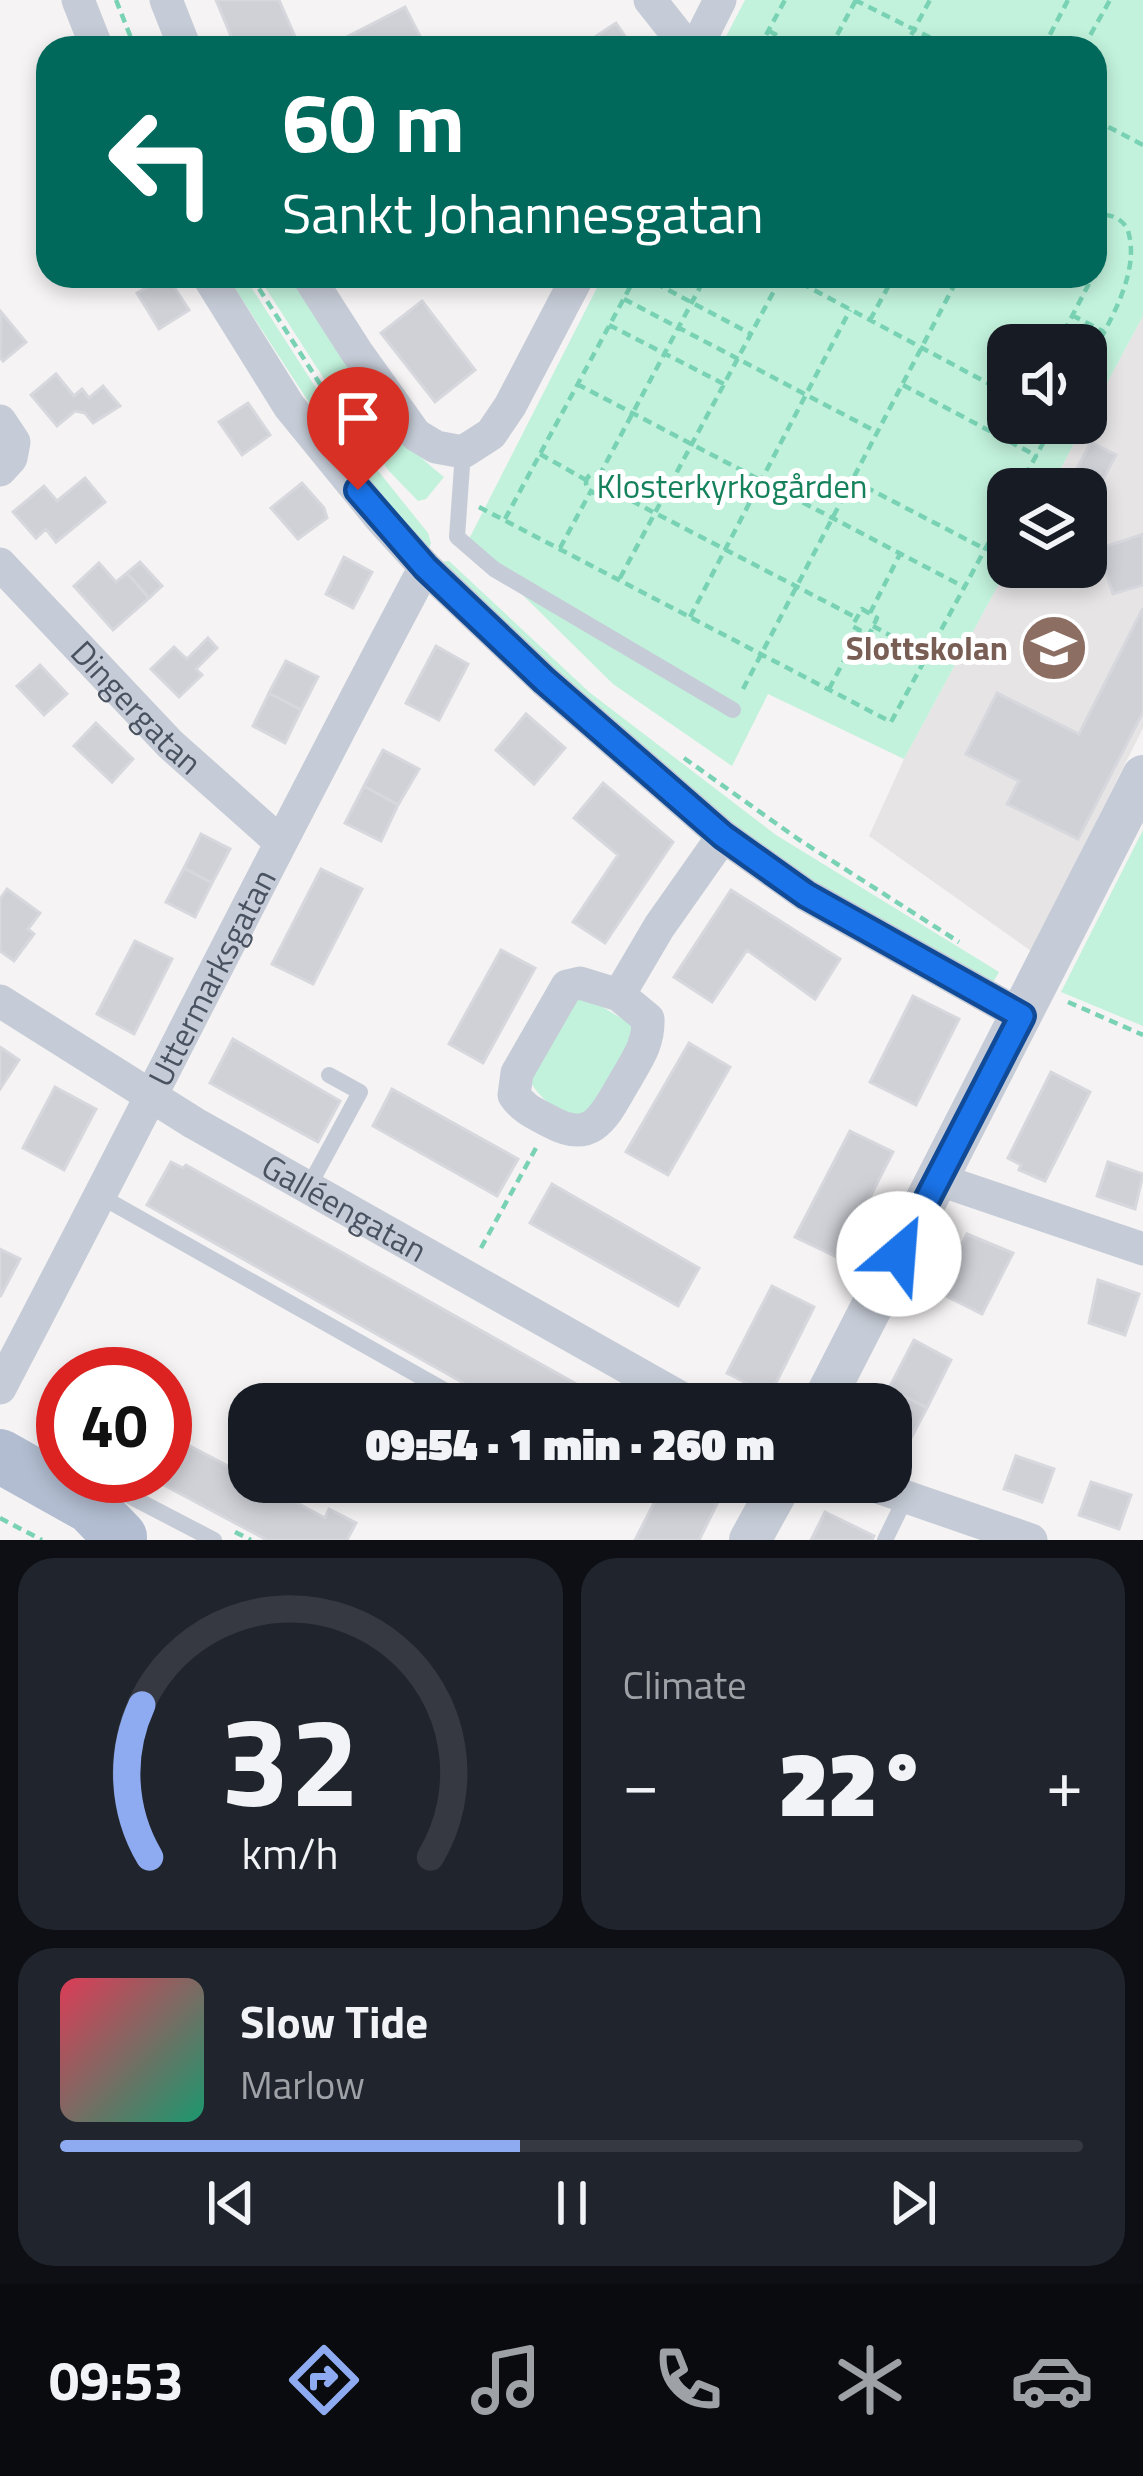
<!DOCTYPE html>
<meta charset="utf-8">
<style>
:root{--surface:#171b24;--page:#20242c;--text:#f1f3f6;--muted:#9ea1a6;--line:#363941;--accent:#8eabf2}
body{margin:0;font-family:"Titillium Web",sans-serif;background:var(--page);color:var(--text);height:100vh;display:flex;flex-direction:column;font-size:45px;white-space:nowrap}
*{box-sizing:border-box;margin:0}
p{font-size:39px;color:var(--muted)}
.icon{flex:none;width:66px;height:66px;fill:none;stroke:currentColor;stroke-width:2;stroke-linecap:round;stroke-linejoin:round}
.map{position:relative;height:1540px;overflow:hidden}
.panel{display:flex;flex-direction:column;gap:18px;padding:18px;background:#0d0f14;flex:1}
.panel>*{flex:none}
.top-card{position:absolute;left:36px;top:36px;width:1071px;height:252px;border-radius:36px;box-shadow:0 6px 18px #0003;background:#00695c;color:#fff;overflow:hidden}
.tools{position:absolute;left:987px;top:324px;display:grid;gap:24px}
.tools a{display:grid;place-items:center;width:120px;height:120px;border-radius:24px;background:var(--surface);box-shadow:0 6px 18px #0003;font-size:60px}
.speed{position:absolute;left:36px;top:1347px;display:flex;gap:24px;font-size:60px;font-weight:700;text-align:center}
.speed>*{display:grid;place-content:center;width:156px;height:156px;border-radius:50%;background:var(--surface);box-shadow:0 6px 18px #0003;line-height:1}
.speed .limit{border:18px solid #d22;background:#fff;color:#111}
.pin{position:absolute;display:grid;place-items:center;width:102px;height:102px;color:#fff;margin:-123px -51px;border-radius:50% 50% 50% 0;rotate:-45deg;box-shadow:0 0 12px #0007}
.pin .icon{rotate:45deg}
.me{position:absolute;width:132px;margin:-66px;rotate:27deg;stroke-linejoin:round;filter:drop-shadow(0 0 9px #0008)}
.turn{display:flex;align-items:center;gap:42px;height:252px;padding:0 48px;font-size:54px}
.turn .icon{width:156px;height:156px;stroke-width:2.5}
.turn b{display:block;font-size:84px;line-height:102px}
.big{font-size:90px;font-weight:800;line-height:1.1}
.panel .card{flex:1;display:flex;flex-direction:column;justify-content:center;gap:18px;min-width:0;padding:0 42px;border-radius:36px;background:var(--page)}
.panel .dial{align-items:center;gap:0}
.dial svg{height:312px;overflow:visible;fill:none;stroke:var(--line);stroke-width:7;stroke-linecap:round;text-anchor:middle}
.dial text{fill:var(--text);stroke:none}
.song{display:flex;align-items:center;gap:36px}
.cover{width:144px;height:144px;border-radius:18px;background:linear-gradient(135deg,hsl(350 70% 55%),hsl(160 70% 35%))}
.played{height:12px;border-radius:6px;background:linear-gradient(90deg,var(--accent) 45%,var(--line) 45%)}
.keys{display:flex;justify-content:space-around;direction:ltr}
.heat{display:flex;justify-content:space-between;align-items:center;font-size:66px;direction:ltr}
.panel .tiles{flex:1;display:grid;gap:18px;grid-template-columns:1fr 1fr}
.card:last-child{grid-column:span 2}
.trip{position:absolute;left:228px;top:1383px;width:684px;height:120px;border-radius:36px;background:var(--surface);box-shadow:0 6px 18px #0003;font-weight:800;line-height:120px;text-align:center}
.dock{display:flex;height:192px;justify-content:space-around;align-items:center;background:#090b0e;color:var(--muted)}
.dock .icon{width:84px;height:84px}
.dock .selected{color:var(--accent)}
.dock b{font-size:54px;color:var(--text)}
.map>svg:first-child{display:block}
</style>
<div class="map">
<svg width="1143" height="1540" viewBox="0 0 1143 1540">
<rect width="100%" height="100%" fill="#f5f3f3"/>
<path fill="#e6e4e5" d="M1143 316V728L1031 951 869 836 904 759 1008 567H1086V489H1050Z"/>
<path fill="#c2f2dc" d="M745 0H1143V316L1086 422V345H1008V423H1085L1050 489H1008V567L904 759 768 694 732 766 613 684 468 541 603 276H1095V48H720Z
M227 276H244L334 416 428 533 431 543 428 551 334 441Z
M258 276H290C333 342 381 429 444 477L426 499 418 501 389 471 337 399Z
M449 561 589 692 776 835 999 972 991 986 859 916 716 817 439 562Z
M1143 830V1026L1061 992Z
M583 995 634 1026 633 1043 588 1115C559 1114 539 1101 527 1075L569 1001Z"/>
<path fill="#cfd1d7" stroke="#d7d8de" stroke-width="3" d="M216 0H279L300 48H236Z
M405 7 425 46 350 48 345 38Z
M616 23 633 48H589L586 43Z
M167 276 189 310 159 329 137 293Z
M422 301 475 370 435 402 381 333Z
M1 312 26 342 3 361 0 357Z
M56 374 74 396 82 389 89 398 103 386 120 406 93 423 85 413 75 411 57 426 31 395Z
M248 403 270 435 242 455 219 422Z
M361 409 381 433 371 441 351 417Z
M1091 442 1116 455 1086 512V489H1066Z
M85 478 105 502 56 542 46 529 36 538 13 512 44 486 57 501Z
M302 483 324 508 327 518 298 539 271 508Z
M1143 534V585L1113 594 1098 549Z
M344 557 372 572 353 608 326 594Z
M140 562 162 586 149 598 127 573Z
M99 563 116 582 127 573 149 598 113 630 74 586Z
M1143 608V712L1078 839 1007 804 1019 781 966 754 997 693 1079 734Z
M208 638 217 648 196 669 202 675 179 697 151 669 174 647 187 659Z
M436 646 468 664 439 720 406 703Z
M286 661 318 677 301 710 269 693Z
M40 665 67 694 44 715 17 686Z
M269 693 301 710 285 743 253 726Z
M526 714 565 748 534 784 496 750Z
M96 723 133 759 112 782 74 746Z
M383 750 419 769 398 805 364 786Z
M603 783 673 842 605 943 573 922 618 855 574 818Z
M364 786 398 805 381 841 345 823Z
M201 834 230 849 212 883 184 868Z
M184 868 212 883 195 917 166 902Z
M321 869 362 889 313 984 272 964Z
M7 889 40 913 28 929 34 934 14 961 0 951V899Z
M731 890 840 959 815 999 747 950 712 1002 674 977Z
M135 941 172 959 134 1034 97 1014Z
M501 950 535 968 483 1063 449 1044Z
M913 996 959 1019 916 1105 870 1082Z
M233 1039 340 1101 318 1142 210 1083Z
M689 1043 730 1067 668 1175 626 1152Z
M0 1047 19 1060 0 1089Z
M1051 1072 1090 1092 1045 1181 1019 1170 1021 1165 1008 1158Z
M55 1087 96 1109 64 1170 23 1148Z
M392 1089 518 1159 497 1196 373 1126Z
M850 1131 893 1152 839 1258 795 1237Z
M171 1162 183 1168 186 1165 587 1390 584 1394 595 1401 593 1404H501L147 1205Z
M1108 1162 1143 1174 1135 1209 1097 1196Z
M552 1184 699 1268 678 1306 530 1223Z
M967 1234 1013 1253 982 1314 938 1292Z
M0 1249 20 1259 0 1297Z
M1098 1280 1139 1294 1125 1335 1089 1323Z
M772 1286 814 1307 770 1395 727 1373Z
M914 1340 951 1360 927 1408 889 1388Z
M60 1377 63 1378V1431L38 1418Z
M889 1388 927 1408 902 1455 891 1449V1404H881Z
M165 1433 249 1477V1482H258L325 1518 329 1509 356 1523 347 1540H267L147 1476H165Z
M1016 1456 1054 1469 1042 1502 1004 1489Z
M665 1482H728L699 1540H635Z
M1091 1482 1131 1495 1119 1529 1079 1515Z
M825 1512 874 1536 872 1540H811Z"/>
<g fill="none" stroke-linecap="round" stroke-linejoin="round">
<path stroke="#78d2b3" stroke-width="4.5" stroke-dasharray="9 6" stroke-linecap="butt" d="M116 0 135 48
M855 0 951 48
M769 31 801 48
M759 48 785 0
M830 48 856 0
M904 48 930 0
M1043 48 1068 0
M1083 48 1110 0
M1095 120 1143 145
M1095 266V272
M251 276 345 423
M642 276 751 334
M788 276 1008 394
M624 299 877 432
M1072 315 1104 332
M870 320 894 276
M609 325 724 384
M1057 345 1093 276
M1086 365C1107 326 1143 271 1127 228 1119 216 1109 214 1095 215
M577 384 964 587
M903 385 1037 456
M540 454 586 480
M586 483a10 10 0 1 1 20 0a10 10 0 1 1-20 0Z
M599 476 706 276
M852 480 985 549
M605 487 857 618
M1018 489 1054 423
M479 507 891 722 1008 507
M505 519 636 276
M560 548 592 489
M620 578 782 276
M862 609 877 618 869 635 852 626Z
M870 613 900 554
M690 617 850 310
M873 626 926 655
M743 689 959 276
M829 689 860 630
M684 758 798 839 959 942
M1068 1002 1143 1035
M481 1248 536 1148
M0 1518 42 1540
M235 1532 251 1540"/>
<path stroke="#c6ccd7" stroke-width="16" d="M463 452 457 537 494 569 733 710
M308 1188 360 1092 329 1075
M100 1196 469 1404
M91 1476 214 1540
M609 1482H611
M885 1540 906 1497"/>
<g stroke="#c6ccd7" stroke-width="33">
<path d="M78 0 97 48"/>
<path d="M166 0 185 48"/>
<path d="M650 0 688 48"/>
<path d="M696 48 720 0"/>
<path d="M208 276 289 406 381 519 425 567 545 681 723 836 806 895 1022 1016"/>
<path d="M308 276 356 351 416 435 436 447 463 452 491 434 510 406 578 276"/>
<path d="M0 421 14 442 11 458 0 470"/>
<path id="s1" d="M0 564 170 744 279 841"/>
<path d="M619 995 648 1019C649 1043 638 1058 626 1079 606 1112 595 1146 551 1122 536 1114 523 1109 514 1095L517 1073 567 986 580 983 619 995 659 927 723 836"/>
<path id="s2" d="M0 1001 194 1123 692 1404"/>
<path d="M937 1179 1143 1249"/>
<path id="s3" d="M0 1388C143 1115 280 839 425 567"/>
<path d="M863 1482 1031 1540"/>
</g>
<path stroke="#c6ccd7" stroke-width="42" d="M822 1404 1143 776
M750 1540 782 1482"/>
<path stroke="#b2bdd1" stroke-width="54" d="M0 1456 91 1507 120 1537"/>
</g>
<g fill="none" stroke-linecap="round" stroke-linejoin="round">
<defs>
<path id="route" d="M358 490 425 567 545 681 723 836 806 895 1022 1016 899 1254"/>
</defs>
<use href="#route" stroke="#114b97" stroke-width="30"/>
<use href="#route" stroke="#1a73e8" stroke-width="21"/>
</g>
<defs>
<symbol id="school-disc" viewBox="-11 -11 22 22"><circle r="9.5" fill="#8d6e63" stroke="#fff"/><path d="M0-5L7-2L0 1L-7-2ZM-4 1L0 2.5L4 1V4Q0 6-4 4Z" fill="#fff"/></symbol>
</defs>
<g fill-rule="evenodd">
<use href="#school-disc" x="1016" y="610" width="76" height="76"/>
</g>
<g text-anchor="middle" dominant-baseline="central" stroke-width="10" stroke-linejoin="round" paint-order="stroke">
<g font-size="33" fill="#15825c" stroke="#fff">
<text x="732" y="486">Klosterkyrkogården</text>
</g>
<g font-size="33" font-weight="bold" fill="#785e54" stroke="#fff" text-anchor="end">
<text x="1008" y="648">Slottskolan</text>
</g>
<g font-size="33" fill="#495261" stroke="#fff">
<text stroke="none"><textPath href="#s1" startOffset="198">Dingergatan</textPath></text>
<text stroke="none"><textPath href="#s3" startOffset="462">Uttermarksgatan</textPath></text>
<text stroke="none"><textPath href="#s2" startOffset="402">Galléengatan</textPath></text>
</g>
</g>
</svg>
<div class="tools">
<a><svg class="icon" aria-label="sound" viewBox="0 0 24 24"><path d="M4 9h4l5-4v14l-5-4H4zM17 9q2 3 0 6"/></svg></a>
<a><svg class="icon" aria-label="layers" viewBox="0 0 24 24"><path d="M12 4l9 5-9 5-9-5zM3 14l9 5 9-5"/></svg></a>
</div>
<div class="speed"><div class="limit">40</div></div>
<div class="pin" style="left:358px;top:490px;background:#d93025"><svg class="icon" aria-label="arrive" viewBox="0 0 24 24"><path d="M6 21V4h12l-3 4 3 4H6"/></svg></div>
<svg class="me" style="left:899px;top:1254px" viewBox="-20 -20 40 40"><circle r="19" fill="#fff"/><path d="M0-13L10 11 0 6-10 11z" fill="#1a73e8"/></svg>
<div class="trip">09:54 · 1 min · 260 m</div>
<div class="top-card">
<div class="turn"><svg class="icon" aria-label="left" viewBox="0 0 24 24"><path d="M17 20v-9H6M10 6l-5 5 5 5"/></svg><div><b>60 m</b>Sankt Johannesgatan</div></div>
</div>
</div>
<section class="panel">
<div class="tiles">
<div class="card dial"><svg viewBox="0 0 100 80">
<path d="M14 69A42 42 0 1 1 86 69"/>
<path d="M14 69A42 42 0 0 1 12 30" stroke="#8eabf2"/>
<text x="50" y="56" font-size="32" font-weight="700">32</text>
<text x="50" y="72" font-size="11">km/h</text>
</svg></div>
<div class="card"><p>Climate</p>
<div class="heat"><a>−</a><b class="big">22°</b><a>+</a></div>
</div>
<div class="card">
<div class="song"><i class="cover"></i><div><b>Slow Tide</b><p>Marlow</p></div></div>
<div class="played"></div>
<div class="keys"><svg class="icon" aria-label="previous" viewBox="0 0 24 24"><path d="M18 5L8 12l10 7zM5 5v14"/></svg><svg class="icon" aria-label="pause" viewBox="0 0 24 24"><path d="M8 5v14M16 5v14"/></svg><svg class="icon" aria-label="next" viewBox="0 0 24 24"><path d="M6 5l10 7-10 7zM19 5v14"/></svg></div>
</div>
</div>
</section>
<nav class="dock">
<b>09:53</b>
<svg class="icon selected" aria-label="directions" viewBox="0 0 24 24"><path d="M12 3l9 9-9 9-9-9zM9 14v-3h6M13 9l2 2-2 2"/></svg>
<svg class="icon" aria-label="music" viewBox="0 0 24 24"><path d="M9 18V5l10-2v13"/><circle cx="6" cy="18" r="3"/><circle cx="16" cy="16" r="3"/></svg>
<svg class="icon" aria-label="phone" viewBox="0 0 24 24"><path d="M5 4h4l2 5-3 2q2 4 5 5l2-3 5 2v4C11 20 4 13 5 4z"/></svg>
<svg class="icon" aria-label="climate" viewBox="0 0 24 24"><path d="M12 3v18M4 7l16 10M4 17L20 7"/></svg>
<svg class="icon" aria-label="car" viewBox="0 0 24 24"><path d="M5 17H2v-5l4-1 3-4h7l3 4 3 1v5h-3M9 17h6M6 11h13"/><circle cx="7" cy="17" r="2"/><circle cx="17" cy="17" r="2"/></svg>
</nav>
